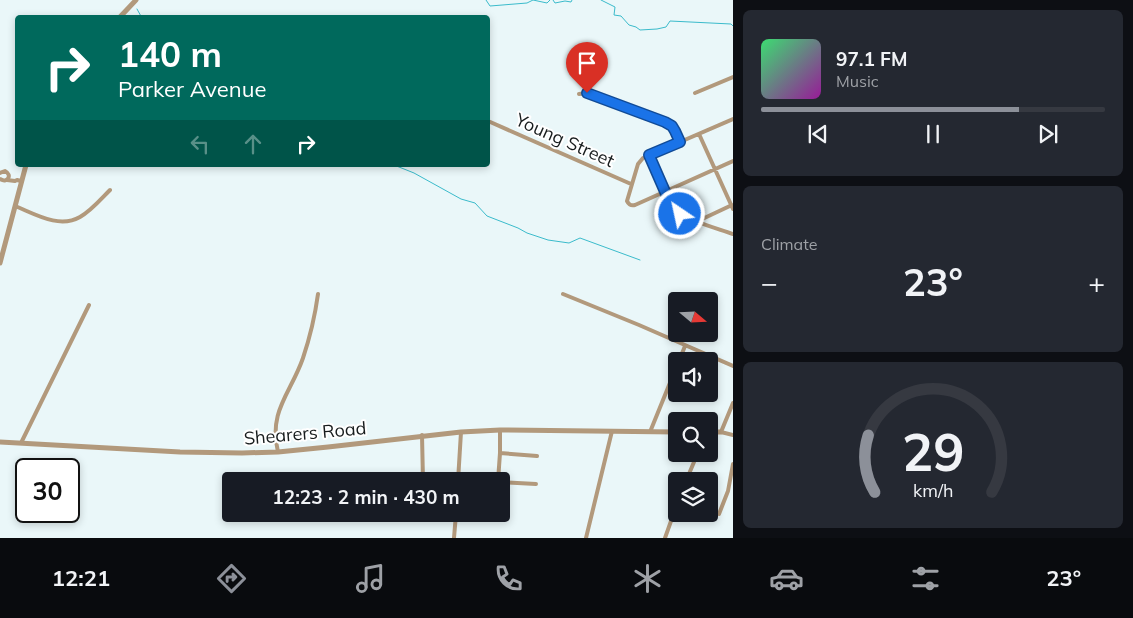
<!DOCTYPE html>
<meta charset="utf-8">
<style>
:root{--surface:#171b24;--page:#242831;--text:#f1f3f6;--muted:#9ea1a6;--line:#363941;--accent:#8c9099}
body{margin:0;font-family:Mulish,sans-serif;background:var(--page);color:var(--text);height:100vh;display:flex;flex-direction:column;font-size:19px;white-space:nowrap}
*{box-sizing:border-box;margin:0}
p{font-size:16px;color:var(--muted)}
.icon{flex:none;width:28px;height:28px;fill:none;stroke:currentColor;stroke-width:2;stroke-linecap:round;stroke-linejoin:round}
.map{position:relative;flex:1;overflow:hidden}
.drawer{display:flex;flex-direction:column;gap:10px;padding:10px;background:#0d0f14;width:400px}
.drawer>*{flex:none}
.banner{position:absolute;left:15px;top:15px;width:475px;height:152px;border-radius:5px;box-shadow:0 2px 8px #0003;background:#00695c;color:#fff;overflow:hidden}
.needle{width:32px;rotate:109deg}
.controls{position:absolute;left:668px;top:292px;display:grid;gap:10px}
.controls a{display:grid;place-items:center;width:50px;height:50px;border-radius:5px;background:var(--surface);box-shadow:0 2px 8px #0003;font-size:25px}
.speed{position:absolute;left:15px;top:458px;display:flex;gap:10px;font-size:25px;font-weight:700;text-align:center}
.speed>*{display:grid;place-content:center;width:65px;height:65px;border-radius:50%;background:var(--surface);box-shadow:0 2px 8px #0003;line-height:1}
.speed .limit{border:2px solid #111;border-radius:8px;background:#fff;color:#111}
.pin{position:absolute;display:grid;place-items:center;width:42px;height:42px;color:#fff;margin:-51px -21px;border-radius:50% 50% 50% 0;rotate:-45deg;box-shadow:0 0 5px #0007}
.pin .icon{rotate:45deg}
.me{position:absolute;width:55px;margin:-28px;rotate:326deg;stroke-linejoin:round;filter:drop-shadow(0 0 4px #0008)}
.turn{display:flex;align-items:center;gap:18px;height:105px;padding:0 20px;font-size:22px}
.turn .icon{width:65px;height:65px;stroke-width:2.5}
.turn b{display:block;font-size:35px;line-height:42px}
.lanes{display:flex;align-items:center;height:48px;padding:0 20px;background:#0003;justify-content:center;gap:25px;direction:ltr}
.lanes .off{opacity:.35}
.big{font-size:38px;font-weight:700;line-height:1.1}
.drawer .widget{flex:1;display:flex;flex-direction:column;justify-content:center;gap:8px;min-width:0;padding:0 18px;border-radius:8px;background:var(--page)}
.drawer .dial{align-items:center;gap:0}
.dial svg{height:130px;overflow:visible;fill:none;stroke:var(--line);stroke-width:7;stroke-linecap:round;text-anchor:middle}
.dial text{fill:var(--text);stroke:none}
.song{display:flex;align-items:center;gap:15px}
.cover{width:60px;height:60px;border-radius:8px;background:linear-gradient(135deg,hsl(140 70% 55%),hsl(300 70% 35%))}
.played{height:5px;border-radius:2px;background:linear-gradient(90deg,var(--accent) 75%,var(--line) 75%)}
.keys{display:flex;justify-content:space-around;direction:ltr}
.heat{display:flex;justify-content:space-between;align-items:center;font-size:28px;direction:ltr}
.trip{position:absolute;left:222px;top:472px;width:288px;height:50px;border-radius:5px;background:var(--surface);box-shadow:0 2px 8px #0003;font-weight:700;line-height:50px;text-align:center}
.dock{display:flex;height:80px;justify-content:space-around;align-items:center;background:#090b0e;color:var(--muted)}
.dock .icon{width:35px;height:35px}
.dock .on{color:var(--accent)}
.dock b{font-size:22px;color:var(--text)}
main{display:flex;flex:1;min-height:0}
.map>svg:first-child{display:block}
</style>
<main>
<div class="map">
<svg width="733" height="538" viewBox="0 0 733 538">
<rect width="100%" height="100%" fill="#eaf7f9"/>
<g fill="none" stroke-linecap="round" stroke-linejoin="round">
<path stroke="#3bbbcb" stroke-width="1" d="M486 0 490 6 527 3 533 0 547 3 550 0
M553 0 555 3 565 1 571 2 572 0
M601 0 615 7 614 15 621 16 629 25 636 27 640 30 657 29 666 27 670 21 731 24 733 26
M137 9 142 18
M394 165 414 173 461 199 475 203 487 216 518 228 527 233 548 240 569 243 580 238 640 260"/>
<path stroke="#b2997c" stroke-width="4" d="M695 93 733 77
M579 94 587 93 665 122C673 127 676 133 681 142
M733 119 643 158 638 164 627 201C629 205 631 206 635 205L733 161
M488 121 631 184
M699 134 733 209
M649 155 674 210C689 221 716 228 733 234
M0 173 5 171C13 175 7 184 0 179
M7 180 15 181 17 180 21 181
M15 206C35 214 59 229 80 217 91 211 101 199 110 190
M698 221 732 205
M563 294 639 325 733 366
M679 361 685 346
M733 403 721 432 733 435
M650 432 676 368
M422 435 423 481
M21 443 89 305
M278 452C268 411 291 393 303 358 310 337 315 316 318 294
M500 453 537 456
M458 481 461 432
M498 481 500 453V430
M686 481 694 462V454
M501 482 536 484
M719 514 728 491 733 464
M454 538 456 514
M586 538 612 431
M665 538 676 507"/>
<path stroke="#b2997c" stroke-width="5" d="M119 18 136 0
M0 263 26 165
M709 432H721
M0 442 180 452 242 453 278 452 328 447 461 432 500 430 676 432"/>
</g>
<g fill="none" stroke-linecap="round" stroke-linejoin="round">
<defs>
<path id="route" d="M587 93 665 122 672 126 675 131 680 142 649 155 670 203 674 210 680 214"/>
</defs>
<use href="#route" stroke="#114b97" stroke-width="12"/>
<use href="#route" stroke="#1a73e8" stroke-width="9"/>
</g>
<g text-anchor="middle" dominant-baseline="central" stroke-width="4" stroke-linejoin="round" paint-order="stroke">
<g font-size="18" fill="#171c1d" stroke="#fff">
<text transform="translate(565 140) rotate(24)">Young Street</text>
<text transform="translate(305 433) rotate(-5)">Shearers Road</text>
</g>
</g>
</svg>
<div class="controls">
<a><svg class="needle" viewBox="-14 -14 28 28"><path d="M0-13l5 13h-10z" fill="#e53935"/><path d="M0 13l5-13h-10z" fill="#9ea1a6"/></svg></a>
<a><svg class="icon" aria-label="sound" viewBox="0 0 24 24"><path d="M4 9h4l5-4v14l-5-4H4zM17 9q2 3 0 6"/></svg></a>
<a><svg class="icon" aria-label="search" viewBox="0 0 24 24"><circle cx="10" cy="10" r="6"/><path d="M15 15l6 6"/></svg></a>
<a><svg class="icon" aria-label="layers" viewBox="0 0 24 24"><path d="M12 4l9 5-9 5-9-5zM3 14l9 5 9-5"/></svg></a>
</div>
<div class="speed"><div class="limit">30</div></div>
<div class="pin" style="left:587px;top:93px;background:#d93025"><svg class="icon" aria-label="arrive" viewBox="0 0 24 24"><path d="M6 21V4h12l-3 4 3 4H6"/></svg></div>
<svg class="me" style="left:680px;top:214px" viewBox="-20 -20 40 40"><circle r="17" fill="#1a73e8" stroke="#fff" stroke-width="3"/><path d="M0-11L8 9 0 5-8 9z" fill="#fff"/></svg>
<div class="trip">12:23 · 2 min · 430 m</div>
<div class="banner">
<div class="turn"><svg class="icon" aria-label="right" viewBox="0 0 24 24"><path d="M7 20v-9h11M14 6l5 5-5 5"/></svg><div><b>140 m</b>Parker Avenue</div></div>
<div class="lanes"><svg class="icon off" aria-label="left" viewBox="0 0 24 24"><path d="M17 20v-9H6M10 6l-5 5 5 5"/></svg><svg class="icon off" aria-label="ahead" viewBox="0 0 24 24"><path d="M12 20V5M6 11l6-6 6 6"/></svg><svg class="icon" aria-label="right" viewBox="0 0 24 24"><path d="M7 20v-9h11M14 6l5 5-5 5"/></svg></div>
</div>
</div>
<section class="drawer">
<div class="widget">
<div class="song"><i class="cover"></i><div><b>97.1 FM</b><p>Music</p></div></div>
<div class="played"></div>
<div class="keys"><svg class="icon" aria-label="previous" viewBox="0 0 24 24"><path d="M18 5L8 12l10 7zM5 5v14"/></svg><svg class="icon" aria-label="pause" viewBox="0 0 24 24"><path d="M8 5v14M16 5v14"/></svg><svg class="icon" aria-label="next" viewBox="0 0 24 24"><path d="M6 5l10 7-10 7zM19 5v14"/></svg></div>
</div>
<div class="widget"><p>Climate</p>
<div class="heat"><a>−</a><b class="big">23°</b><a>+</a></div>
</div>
<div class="widget dial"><svg viewBox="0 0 100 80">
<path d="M14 69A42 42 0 1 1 86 69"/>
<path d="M14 69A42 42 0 0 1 10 34" stroke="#8c9099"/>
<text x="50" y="56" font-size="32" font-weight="700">29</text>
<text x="50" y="72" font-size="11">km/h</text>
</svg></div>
</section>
</main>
<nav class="dock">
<b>12:21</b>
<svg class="icon on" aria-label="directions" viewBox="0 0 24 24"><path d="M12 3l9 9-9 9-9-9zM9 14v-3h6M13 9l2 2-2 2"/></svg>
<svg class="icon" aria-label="music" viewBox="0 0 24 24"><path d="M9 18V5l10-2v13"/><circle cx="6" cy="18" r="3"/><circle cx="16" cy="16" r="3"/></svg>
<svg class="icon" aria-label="phone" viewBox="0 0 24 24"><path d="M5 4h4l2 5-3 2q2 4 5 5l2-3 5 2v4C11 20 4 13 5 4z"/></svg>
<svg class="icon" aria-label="climate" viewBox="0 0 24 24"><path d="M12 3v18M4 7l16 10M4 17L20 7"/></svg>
<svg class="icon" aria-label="car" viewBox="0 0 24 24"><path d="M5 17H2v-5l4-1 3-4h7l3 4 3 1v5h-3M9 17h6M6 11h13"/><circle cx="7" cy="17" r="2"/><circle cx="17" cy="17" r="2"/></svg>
<svg class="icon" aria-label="filters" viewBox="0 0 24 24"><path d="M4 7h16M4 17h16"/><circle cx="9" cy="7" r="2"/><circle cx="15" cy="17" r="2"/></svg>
<b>23°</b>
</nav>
